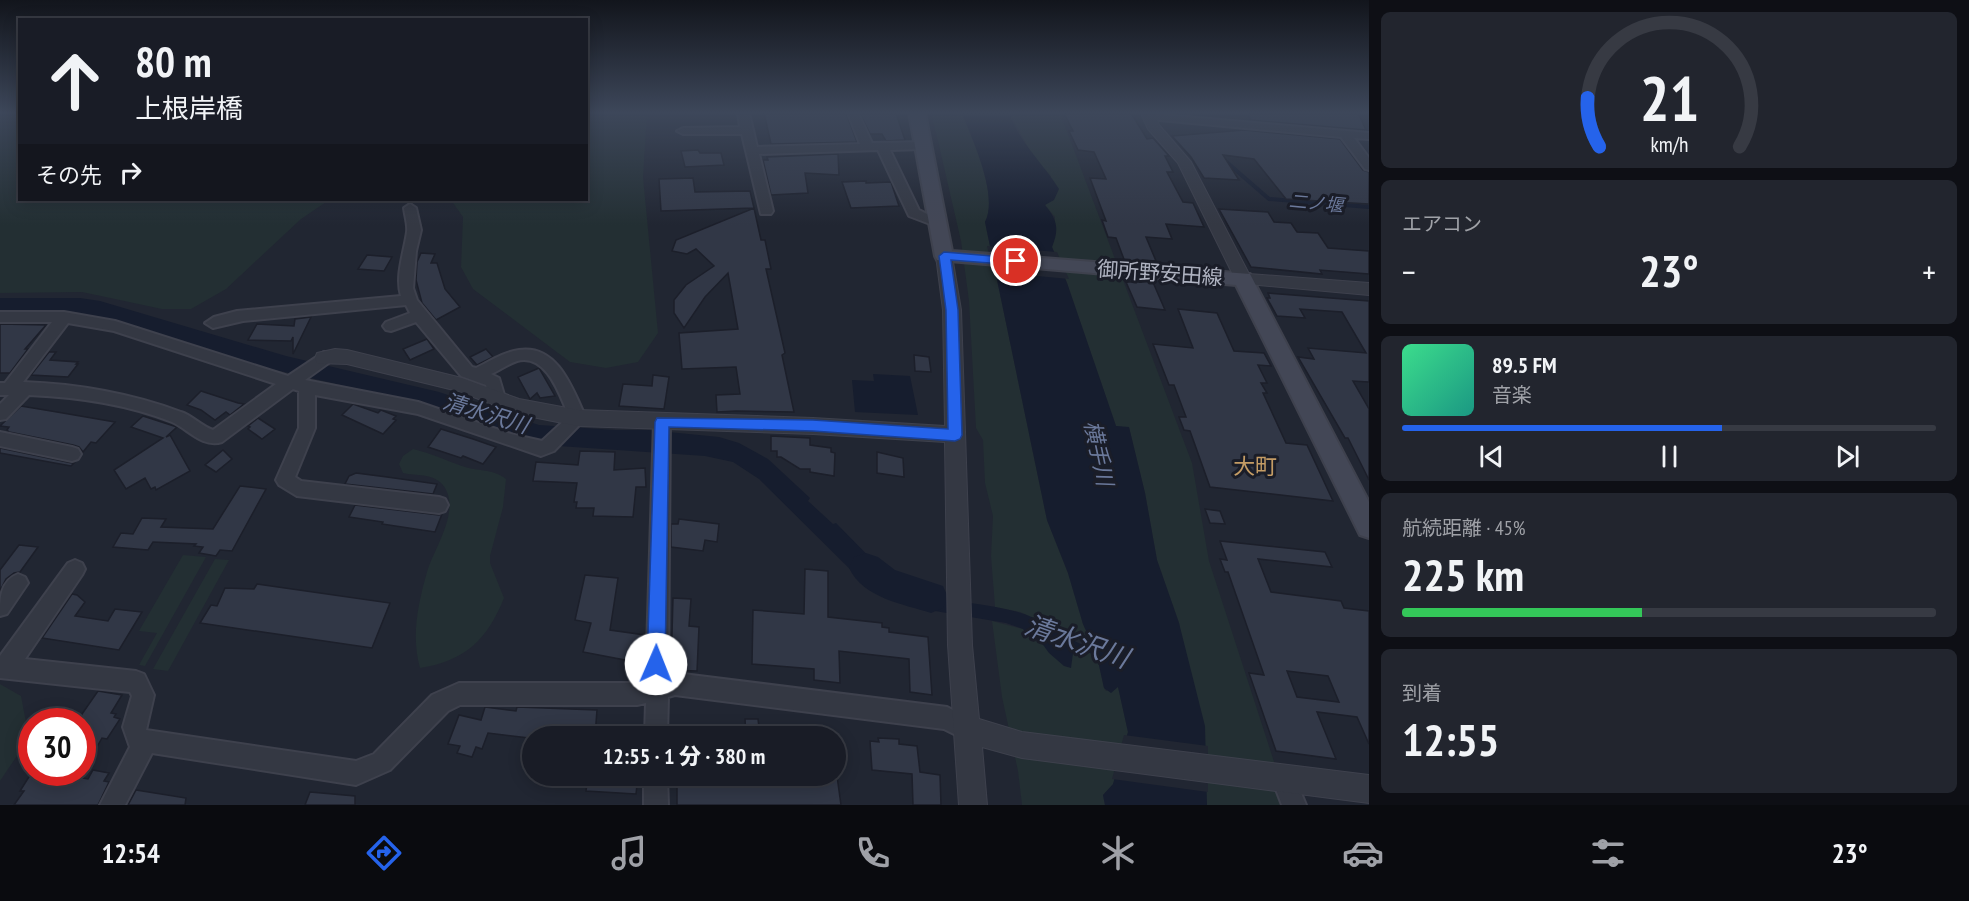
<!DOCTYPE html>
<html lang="ja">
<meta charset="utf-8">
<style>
:root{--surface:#191c26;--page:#22252e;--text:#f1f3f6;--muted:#9fa1a7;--line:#373a43;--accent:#2563eb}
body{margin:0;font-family:"PT Sans Narrow","Noto Sans JP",sans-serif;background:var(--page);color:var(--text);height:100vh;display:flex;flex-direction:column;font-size:22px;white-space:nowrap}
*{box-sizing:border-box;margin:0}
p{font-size:20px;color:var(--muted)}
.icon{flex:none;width:33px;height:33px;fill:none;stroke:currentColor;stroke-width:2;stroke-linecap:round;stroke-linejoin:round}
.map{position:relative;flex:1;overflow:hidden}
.sheet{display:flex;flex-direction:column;gap:12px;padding:12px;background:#0e0f15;width:600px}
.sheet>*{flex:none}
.guide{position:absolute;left:18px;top:18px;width:570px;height:183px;border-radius:0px;box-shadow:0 3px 15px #0003,0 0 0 2px var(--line);background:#191c26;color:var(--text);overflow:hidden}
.speed{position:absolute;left:18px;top:708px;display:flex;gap:12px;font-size:30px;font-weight:700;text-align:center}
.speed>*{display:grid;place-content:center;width:78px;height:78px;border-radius:50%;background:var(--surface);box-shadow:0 3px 15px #0003,0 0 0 2px var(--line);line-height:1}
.speed .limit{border:9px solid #d22;background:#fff;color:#111}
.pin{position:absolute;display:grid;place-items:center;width:51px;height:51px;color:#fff;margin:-26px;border:3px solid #fff;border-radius:50%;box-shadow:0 2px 6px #0007}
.me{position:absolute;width:66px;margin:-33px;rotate:1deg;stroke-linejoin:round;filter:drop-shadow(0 0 4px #0008)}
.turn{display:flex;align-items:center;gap:21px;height:126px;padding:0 18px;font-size:27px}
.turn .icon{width:78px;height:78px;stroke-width:2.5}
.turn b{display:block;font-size:42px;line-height:51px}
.then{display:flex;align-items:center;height:57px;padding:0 18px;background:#0003;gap:12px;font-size:22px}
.big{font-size:45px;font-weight:800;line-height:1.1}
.sheet .tile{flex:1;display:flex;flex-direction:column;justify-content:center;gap:9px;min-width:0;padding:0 21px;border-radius:9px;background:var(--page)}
.sheet .dial{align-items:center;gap:0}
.dial svg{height:156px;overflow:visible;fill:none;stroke:var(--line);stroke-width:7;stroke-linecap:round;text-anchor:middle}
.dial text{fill:var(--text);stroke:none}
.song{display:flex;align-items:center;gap:18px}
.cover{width:72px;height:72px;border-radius:9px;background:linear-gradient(135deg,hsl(150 70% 55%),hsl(170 70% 35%))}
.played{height:6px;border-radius:3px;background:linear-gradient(90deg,var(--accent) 60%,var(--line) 60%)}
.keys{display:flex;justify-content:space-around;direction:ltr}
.heat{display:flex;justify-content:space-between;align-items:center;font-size:33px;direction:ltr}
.charge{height:9px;border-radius:4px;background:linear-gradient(90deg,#34c759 45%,var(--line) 0)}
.trip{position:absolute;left:522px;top:726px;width:324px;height:60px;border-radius:30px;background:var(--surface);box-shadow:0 3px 15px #0003,0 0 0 2px var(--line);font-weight:800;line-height:60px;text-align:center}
.dock{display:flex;height:96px;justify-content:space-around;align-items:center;background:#0a0b0f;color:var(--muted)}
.dock .icon{width:42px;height:42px}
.dock .selected{color:var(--accent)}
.dock b{font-size:27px;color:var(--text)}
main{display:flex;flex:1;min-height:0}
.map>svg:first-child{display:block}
</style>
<main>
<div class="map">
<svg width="1369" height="805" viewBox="0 0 1369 805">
<rect width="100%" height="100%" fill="#212632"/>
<path fill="#232f33" d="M0 113H19L20 200H329L301 219 226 289 191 309H162L82 292 0 293Z
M587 113H647L643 177 658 333 638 362 606 368 570 362 473 289 461 267 463 217 451 200H586Z
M938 113H962C972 139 999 196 985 222L1047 520 1068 573 1083 624 1093 646H1089L1055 627 1020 612 995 607 991 556 993 516 985 483 983 440 976 428 969 301 961 241 932 115Z
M1009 113H1060L1192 463 1209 561 1288 805H1207L1179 623 1157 560 1145 493 1129 428 1116 426 1067 283 1052 247 1055 217 1045 205 1051 176 1034 158Z
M413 449C430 453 445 460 462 466 478 472 492 468 506 479L503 507 490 556V563L504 598C487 640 465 661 420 668 411 636 418 604 427 572 434 548 463 508 442 484 432 473 416 476 403 473L399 464 403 456Z
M183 555 206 557 145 666 139 665 157 633 139 631Z
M215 559 229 560 168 671 153 669Z
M992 621 1023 629 1030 638 1071 660 1073 653C1082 651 1089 652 1097 656L1104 688 1106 691 1118 686 1128 732 1113 785 1103 795 1105 805H1022L1018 771 1002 697Z
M0 684 21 696 29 738 0 781Z"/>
<path fill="#161d2e" d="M962 113H1009C1019 142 1043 163 1059 189L1054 200 1045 205C1058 221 1059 229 1052 247L1067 283 1116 426 1129 427 1145 493 1157 560 1179 623 1205 726 1207 805H1105L1103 795 1113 784 1128 732 1118 687 1111 693 1104 688 1097 656 1090 653H1073L1071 668 1064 666 1049 653 1041 642 1030 638 1023 629 1006 623 935 611 888 598 871 590 759 479 733 462 705 456 559 446 488 429 466 418 410 401 263 367 119 321 56 311H0V298H80L100 301 286 356 439 392 539 425 615 430H648L719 437 739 443 768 459 810 498 808 501 833 524 836 523 889 577 899 584 897 592 913 598 922 597C954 601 987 604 1018 612 1028 615 1038 620 1048 624 1062 630 1078 648 1093 646L1083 624 1068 573 1047 520 985 222C999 196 972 138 962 113Z
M873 374 910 376 918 415 855 412 852 380 874 381Z"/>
<path fill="#212632" d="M987 246 1057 252 1069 279 993 272Z
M1124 735 1208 746V792L1112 779Z"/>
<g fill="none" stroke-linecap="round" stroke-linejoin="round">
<path stroke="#161d2e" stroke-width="4" d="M1223 159 1269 199 1369 207"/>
<path fill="#161d2e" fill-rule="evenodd" d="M866 553 878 557 895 570 943 586 948 597 943 608 931 613C903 604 863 598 849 568L854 557Z"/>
</g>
<path fill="#313746" stroke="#1c1f2a" stroke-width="1.5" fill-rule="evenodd" d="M764 113H846L857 142 771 144Z
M860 113H896L905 140 886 141 882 134H870Z
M1064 113H1131L1147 139 1153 138 1169 156H1165L1173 172H1167L1183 202 1193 203 1204 227 1166 224 1172 239 1146 237 1156 261 1143 260 1145 264 1125 262 1116 238 1108 237 1102 220 1106 221 1090 178 1106 179 1094 152 1078 150 1069 131H1073Z
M1249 113H1358L1366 130 1250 120Z
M1244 130 1340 139 1363 170 1369 172V204L1286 199 1254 159 1223 155 1239 180 1204 178 1191 157 1172 136Z
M698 150 700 153H721L724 165 685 167 681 151Z
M838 154 839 175 805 173 808 193 771 195 763 160H768L767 157Z
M693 178 695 192 750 191 754 208 661 211 659 179Z
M866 181V183L891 182 899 206 851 208 842 182Z
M754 208 761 240H765L771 269H766L785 353 782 355 794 412 736 411 717 412 716 395 740 394 736 367 682 369 679 333 738 329 728 273 705 297 684 328 674 313V300L686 285 714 266 696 249 687 254 672 251 676 240Z
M1219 209 1268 212 1274 222 1291 223 1297 232 1318 233 1328 248 1369 251V274L1320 270 1322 274 1251 267Z
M421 253 435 254 431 263H437L445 289 460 307 436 320 422 303 416 280 417 262Z
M367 255 392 257 384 271 358 269Z
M1131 278 1152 280 1165 310 1137 307 1126 282H1132Z
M1268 293 1369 301V382L1353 381 1369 409V480L1348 438H1345L1298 357 1314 359 1308 348 1366 353 1342 312 1300 309 1305 318 1277 316 1267 298H1270Z
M1178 309 1217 313 1234 351 1264 353 1271 366 1258 365 1267 383H1261L1267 393H1263L1286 443 1307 445 1333 501 1210 487 1190 431 1184 430 1179 417H1186L1174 385H1169L1153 344 1193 348Z
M311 317 293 354V337L291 341 248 340 257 324 294 326 295 319Z
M0 324 46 325 25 349H28L10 373H0Z
M427 339 434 349 410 360 403 349Z
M486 349 493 357 477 365 470 357Z
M49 352H56L50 360 78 362 76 364H78L68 377 31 375Z
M914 355 929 357 931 372 915 371Z
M539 368 555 396 540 398 537 393 530 399 518 377Z
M653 375 669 377 664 409 619 406 623 384 652 386Z
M201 391 238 403 244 404 230 415 226 412 215 420 201 410 187 405Z
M353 404 378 413 381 410 396 416 393 419 396 420 383 434 342 415Z
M21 406 57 412 115 422 96 443 91 442 83 452 79 447 73 445 9 432 7 430 9 427 0 426Z
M143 416 177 427 166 437 170 435 190 471 156 490 155 487 151 489 145 478 126 489 114 470 163 438 131 427Z
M258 418 275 429 262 439 248 429 250 427 248 426Z
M441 429 473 439 496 447 483 464 463 456 461 458 428 447Z
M771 436 810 438V445L831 448V452L835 453 834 476 810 472V469H800L781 457H777V451H771Z
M0 448 72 463H74L71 466 0 453Z
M223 450 232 459 216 472 205 465Z
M580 451 615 452 614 470 645 468 646 487H636L633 517 593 516 594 508H576L577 502H574L577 483 533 481 536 462 578 465Z
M877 452 903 458 904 477 877 473Z
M356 473 387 477 437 484 433 494 345 484 349 476Z
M240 486 266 489 232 551 220 550 216 556 199 553 203 547 194 546 196 544 153 542 148 550 113 547 121 533 133 534 142 518 166 519 161 527 213 529Z
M355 505 439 515 442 514 435 532 382 524 383 522 349 517Z
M1205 509 1220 511 1225 524 1210 523Z
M679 519 719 524 717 542 705 540 703 551 671 547V524H678Z
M1220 541 1325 552 1332 567 1258 559 1271 592 1341 601 1344 608 1369 611V744L1357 717 1317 712 1336 759 1276 751 1249 673 1264 675 1228 572H1225L1220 559 1227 560ZM1287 671 1328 676 1339 702 1297 697Z
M19 545 38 547 20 572 14 573 6 579 0 591V570Z
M805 569 828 571V617L882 623V627L889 628V632L928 637 932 695 910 692 909 659 839 651 840 683 814 680V669L752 664 753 610 804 614Z
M585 575 618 578 610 630 645 635 641 663 583 652 591 623 575 620Z
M257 584 390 603 372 648 200 623 211 605 217 606 225 588 254 589Z
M72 594 77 595 85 602 75 616 108 621 115 609 142 612 119 650 42 638Z
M673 598 691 599 689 626 699 627 697 671 671 670Z
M98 691 122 695 111 713 116 714 114 717 120 719 107 739 102 738 94 752 82 750V714Z
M485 707 516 711 517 707 597 710 595 736 530 735 529 738 488 733 482 749 476 747 472 757 457 753 460 746 448 744 459 715 481 720Z
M745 719H758L760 736H746Z
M878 738 899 739V744L917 746 920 772 940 775 941 805H913L912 774 872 770 870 741 879 742Z
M93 770 109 773 104 781 109 782 98 805H14L24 791H20L32 772H47L88 779Z
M588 776H638L636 794 586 791Z
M677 776H837L841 805H677Z
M136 790 186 798 185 805H128Z
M310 792 355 796V805H305Z"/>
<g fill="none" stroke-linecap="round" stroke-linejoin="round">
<defs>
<path id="minor" d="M738 113H749L757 147 860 144 848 113H858L872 143 927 142 929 145 923 149 890 150 919 210 945 223 938 227 909 216 878 150 759 154 773 211 771 214H761L742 134H683L677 131 683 128 740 127Z
M1142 113 1369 133V139L1354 138 1369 158V170L1365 169 1341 137 1149 119 1145 118Z
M410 204 416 208 421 230 416 251 413 288 417 300 472 367 476 368C490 361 504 352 519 350 558 344 573 390 586 418L554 451 541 456 418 414 315 395V428L295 477 301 481 439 497 445 499 448 505 445 511 439 513 297 496 279 485 276 480 299 428V391L293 389 222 442C202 448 188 429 172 422 127 404 77 397 29 395L6 419 0 420V404L9 395H0V383H5L52 322H0V312H64L115 321 288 376 324 352 330 354 332 358 330 362 305 380 418 402 511 434 542 441 569 416C560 396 547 353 517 361 508 364 500 370 491 374L499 378 505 398 503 402 497 404 491 402 486 385 461 376 416 322 391 331 386 330 383 326 386 322 410 313 406 305 243 321 213 328 205 323 214 317 237 311 401 296C395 276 404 253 407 232 408 225 405 216 404 208ZM68 323 114 331 276 384 213 430C201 426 193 416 181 412 130 393 77 384 23 382Z
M662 415 668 417 670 422 668 675 675 673 947 707 974 721 977 729 974 737 966 740 944 729 675 695 668 697 667 736H645L646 703 637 705H460L448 711 390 770 356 785 152 753 125 805H100L130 747 123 727 132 696 130 692 0 678V656L68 563 75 560 82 563 85 569 82 575 25 659 136 671 144 674 154 695 146 730 356 761 374 754 432 695 459 683H637L646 681 654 422 656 417Z
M0 432 72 447 78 449 81 454 78 459 72 461 0 446Z
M18 574 25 577 28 583 7 614 0 616C0 599 0 581 18 574Z
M1284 767 1292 771 1306 805H1282L1272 779 1276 771Z
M644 776H667L668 805H644Z"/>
<path id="tertiary" d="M1144 113H1154L1159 125 1191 162 1249 274 1369 283V295L1237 283 1178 163 1148 129 1142 116Z
M944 251 950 252 952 256 961 310 972 645 979 719 1022 732 1369 775V803L1022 758 982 747 987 805H959L948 645 945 442 813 434 578 426 517 414 458 391 347 364 317 363 315 358 317 353 335 349 347 350 462 378 519 399 578 410 813 418 945 426 943 310 936 256 938 252Z"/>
<path id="secondary" d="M909 113H925L952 251 1250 274 1369 502V538L1360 535 1236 285 937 260 935 256Z"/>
</defs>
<use href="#minor" stroke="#3e414d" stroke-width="4"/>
<use href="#tertiary" stroke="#3e414d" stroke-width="2"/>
<use href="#secondary" stroke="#3e414d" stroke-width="4"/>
<use href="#minor" fill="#343843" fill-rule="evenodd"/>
<use href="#tertiary" fill="#343843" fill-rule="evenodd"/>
<use href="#secondary" fill="#434756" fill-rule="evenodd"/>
</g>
<linearGradient id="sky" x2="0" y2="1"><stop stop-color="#12151c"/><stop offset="0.5" stop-color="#3d475a"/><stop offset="1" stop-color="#3d475a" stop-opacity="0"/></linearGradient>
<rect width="1369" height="225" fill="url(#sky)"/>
<path fill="#2563eb" stroke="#184099" stroke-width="1.5" d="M944 252 1016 258 1022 261 1016 265 951 260 958 310 962 435 960 439 955 441 813 431 669 427 665 664 662 670 656 673 650 670 647 664 655 422 657 418 813 420 948 429 946 310 939 256Z"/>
<g text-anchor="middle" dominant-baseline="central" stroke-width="6" stroke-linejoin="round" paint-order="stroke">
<g font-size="18" font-style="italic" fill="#6b799b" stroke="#1a1d28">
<text transform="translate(1316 203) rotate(5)">二ノ堰</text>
</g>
<g font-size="21" fill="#aeb2c0" stroke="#1a1d28">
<text transform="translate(1160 273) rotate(4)">御所野安田線</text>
</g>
<g font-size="22" font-style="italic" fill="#6b799b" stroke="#1a1d28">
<text transform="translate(486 413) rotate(17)">清水沢川</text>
<text transform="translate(1099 453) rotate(78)">横手川</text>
</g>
<g font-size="22" fill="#c49c65" stroke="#1a1d28">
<text x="1255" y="466">大町</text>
</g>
<g font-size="27" font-style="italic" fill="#6b799b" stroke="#1a1d28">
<text transform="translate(1077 641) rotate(19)">清水沢川</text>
</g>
</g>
</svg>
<div class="speed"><div class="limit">30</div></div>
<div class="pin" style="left:1016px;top:261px;background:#d93025"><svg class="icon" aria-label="arrive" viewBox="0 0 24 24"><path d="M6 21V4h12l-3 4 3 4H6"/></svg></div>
<svg class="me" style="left:656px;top:664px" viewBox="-20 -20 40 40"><circle r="19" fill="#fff"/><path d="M0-13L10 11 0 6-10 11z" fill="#2563eb"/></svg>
<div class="trip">12:55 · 1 分 · 380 m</div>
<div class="guide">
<div class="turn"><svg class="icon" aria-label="ahead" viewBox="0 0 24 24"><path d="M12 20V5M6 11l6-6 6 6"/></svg><div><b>80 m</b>上根岸橋</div></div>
<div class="then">その先<svg class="icon" aria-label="right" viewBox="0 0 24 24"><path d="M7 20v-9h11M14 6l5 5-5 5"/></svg></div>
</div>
</div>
<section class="sheet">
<div class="tile dial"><svg viewBox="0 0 100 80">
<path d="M14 69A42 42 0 1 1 86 69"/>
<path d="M14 69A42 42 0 0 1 8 44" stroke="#2563eb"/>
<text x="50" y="56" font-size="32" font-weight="700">21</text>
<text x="50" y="72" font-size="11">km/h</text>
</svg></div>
<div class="tile"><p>エアコン</p>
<div class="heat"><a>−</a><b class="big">23°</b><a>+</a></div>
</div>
<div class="tile">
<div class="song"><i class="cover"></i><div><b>89.5 FM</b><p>音楽</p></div></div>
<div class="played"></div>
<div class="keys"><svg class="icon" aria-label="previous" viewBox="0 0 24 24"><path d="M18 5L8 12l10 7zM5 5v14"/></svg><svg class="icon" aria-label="pause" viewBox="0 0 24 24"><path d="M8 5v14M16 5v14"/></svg><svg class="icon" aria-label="next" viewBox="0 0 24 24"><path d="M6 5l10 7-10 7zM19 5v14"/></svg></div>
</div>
<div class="tile"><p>航続距離 · 45%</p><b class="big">225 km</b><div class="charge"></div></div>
<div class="tile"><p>到着</p><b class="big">12:55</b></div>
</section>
</main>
<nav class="dock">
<b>12:54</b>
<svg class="icon selected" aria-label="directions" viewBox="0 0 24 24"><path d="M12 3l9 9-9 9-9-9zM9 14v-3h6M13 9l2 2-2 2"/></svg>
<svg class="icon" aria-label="music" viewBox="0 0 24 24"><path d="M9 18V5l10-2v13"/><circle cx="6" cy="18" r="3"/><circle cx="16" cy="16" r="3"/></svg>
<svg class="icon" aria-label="phone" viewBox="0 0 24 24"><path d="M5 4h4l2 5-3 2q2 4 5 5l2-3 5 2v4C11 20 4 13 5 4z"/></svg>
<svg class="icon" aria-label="climate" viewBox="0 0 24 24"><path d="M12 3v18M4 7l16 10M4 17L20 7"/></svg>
<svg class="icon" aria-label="car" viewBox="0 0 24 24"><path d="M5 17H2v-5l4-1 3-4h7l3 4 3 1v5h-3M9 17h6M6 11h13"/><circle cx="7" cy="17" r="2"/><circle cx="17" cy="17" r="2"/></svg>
<svg class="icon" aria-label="filters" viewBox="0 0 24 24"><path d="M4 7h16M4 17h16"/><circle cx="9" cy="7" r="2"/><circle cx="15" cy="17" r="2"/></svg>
<b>23°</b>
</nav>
